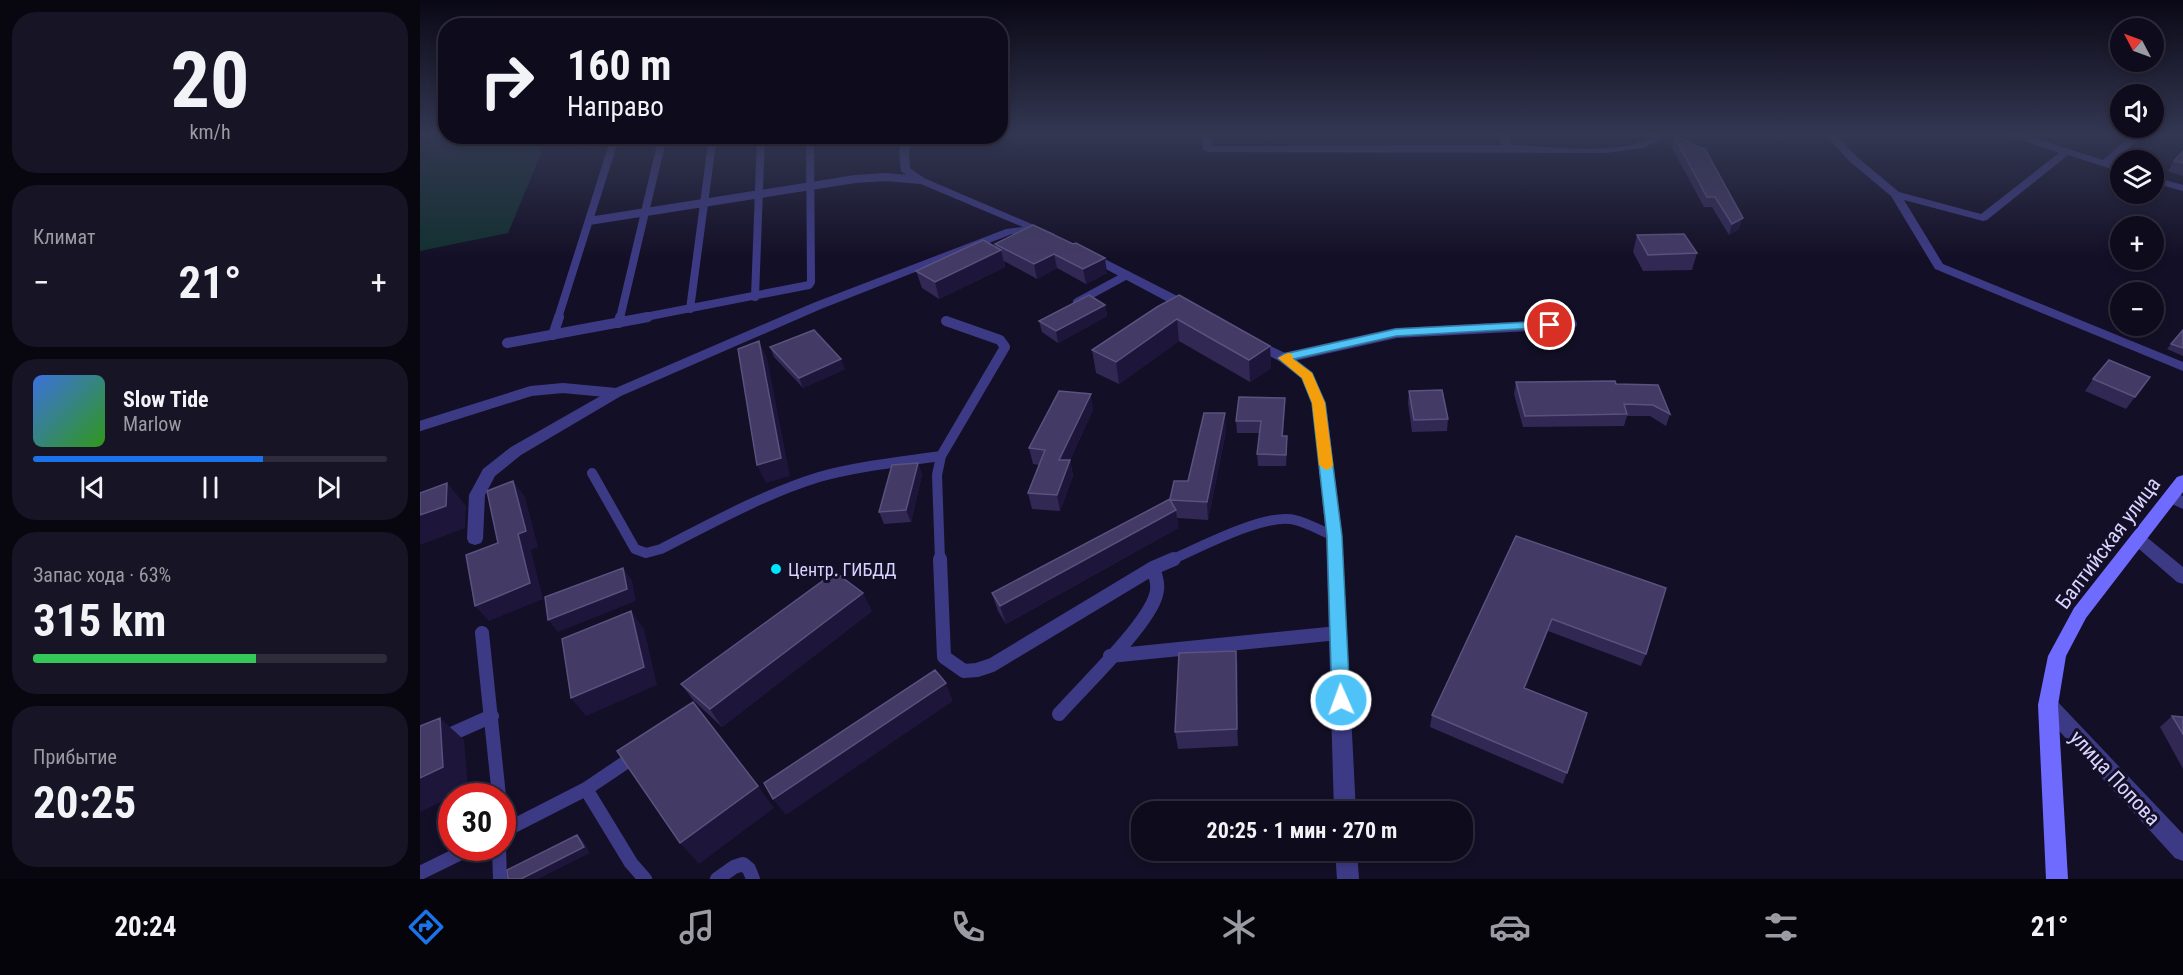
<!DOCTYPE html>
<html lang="ru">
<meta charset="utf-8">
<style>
:root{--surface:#0e0b1c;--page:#171425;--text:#f1f3f6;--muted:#9b9ba3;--line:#2e2b3b;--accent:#1a73e8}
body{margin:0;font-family:"Roboto Condensed",sans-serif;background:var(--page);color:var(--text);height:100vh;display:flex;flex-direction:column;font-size:22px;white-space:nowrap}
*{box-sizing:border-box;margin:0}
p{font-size:20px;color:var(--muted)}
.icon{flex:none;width:33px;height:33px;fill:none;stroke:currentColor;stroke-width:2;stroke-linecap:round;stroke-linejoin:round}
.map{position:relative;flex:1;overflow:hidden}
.sheet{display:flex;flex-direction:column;gap:12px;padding:12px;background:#08060f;width:420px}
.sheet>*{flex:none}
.hud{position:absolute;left:18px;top:18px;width:570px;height:126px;border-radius:24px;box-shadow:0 3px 9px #0003,0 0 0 2px var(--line);background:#0e0b1c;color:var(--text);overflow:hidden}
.needle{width:39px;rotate:311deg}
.buttons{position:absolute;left:1690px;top:18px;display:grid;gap:12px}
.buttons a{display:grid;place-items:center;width:54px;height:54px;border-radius:50%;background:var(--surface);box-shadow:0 3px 9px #0003,0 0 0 2px var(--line);font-size:30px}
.speed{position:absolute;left:18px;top:783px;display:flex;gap:12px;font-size:30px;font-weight:700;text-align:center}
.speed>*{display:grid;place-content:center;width:78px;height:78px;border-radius:50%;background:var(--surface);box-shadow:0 3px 9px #0003,0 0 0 2px var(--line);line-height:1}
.speed .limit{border:9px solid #d22;background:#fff;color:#111}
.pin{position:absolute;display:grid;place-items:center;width:51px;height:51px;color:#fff;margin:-26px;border:3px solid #fff;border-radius:50%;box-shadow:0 2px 6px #0007}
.me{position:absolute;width:66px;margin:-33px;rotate:358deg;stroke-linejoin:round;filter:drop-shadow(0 0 4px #0008)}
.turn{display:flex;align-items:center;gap:21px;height:126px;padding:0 30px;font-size:27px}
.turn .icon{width:78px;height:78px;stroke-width:2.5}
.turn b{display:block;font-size:42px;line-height:51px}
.big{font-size:45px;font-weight:700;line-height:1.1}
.sheet .tile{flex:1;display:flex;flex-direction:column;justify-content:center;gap:9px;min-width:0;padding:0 21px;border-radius:24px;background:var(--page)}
.sheet .dial{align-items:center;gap:0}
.dial b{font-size:78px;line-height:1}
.song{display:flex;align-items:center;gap:18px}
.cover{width:72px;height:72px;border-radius:9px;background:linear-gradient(135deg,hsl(220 70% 55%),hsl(110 70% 35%))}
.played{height:6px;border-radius:3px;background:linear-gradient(90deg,var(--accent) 65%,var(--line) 65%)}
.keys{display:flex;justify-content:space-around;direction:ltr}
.heat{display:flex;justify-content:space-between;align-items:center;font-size:33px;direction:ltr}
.charge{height:9px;border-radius:4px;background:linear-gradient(90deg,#34c759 63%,var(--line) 0)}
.trip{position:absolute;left:711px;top:801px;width:342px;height:60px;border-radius:24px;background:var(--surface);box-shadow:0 3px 9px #0003,0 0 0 2px var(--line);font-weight:700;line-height:60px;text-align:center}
.menu{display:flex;height:96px;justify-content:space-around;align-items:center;background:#06040b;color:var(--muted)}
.menu .icon{width:42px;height:42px}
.menu .selected{color:var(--accent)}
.menu b{font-size:27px;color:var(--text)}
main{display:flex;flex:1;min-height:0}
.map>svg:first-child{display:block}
</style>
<main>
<section class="sheet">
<div class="tile dial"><b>20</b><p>km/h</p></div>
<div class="tile"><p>Климат</p>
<div class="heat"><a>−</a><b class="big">21°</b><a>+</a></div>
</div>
<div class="tile">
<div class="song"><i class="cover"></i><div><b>Slow Tide</b><p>Marlow</p></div></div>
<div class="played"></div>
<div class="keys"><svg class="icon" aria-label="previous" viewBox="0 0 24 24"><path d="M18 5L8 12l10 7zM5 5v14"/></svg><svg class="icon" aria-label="pause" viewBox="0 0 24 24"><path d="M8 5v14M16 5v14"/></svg><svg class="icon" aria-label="next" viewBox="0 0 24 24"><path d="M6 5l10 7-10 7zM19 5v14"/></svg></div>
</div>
<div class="tile"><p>Запас хода · 63%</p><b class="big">315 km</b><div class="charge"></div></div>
<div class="tile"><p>Прибытие</p><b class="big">20:25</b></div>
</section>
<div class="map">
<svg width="1763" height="879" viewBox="0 0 1763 879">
<rect width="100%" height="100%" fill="#130f26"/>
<path fill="#12302f" d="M0 134H25L26 136 177 137 125 144 88 233 0 251Z"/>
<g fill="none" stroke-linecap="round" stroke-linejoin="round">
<path stroke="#3d3a85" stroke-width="8" d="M161 143 205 136
M169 221 435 179 466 177 500 180
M335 297 341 136
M657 302 707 275
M270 309 293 136
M138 318 195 138
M200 318 243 136
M220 318 389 285 391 282 390 136"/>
<path stroke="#3d3a85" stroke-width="10" d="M199 323 200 317
M133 335 139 317
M87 343 228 317
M864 358 976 333 1152 324
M0 426 111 391 143 388 196 393
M172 473 215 549 226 553 241 549C292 523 344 494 399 477 439 466 480 462 521 456
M520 560 517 475 521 456 585 347 580 340 526 321
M751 560C779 548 846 512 875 520 888 523 901 531 914 536"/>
<path stroke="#3d3a85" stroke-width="14" d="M520 559 524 657 544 671 557 670 572 665 733 568 754 559
M62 633 79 796
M690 656 918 633
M639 714C662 688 728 625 736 595 739 586 736 577 733 568
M0 748 72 716
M166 789 211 863 225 879
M82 832 166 789 215 756
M79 848 80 879
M0 873 51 848
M297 879 314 867 323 864 329 869 333 879"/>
<path fill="#3d3a85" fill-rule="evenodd" d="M782 134H792L793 146 1082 145 1076 134H1086L1092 145C1132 146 1192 156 1229 139L1228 134H1238L1239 140 1223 148 1186 153 788 152 783 149Z
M1405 134H1416L1436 156 1479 192 1561 214 1639 153 1586 134H1603L1683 160 1713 134H1724L1692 163 1701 166V172L1648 155 1567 220 1563 221 1484 200 1523 264 1763 362V371L1515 269 1471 196 1428 160Z
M484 136H494L489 151 490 168 504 178 635 234 629 237 617 233 592 234 401 309 201 396 101 455 75 476 65 495 63 539 61 543 55 545 49 543 47 539 49 495 63 469 91 447 191 390 393 303 586 229 603 227 496 182 481 171 479 151Z
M1734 177 1763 185V191L1734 183Z
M669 251 775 305 776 308 775 311H765L665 258 663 255Z
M834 338 869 355 892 373 906 403 922 536 936 812H914L906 536 892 403 881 378 859 361 829 345 827 342Z
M1751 491 1763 496V509L1745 501 1743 497 1745 493Z
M1718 533 1724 535 1763 567V584L1757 582 1712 543 1710 539 1712 535Z
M1628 696 1635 699 1763 834V861L1755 858 1621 711 1618 705 1621 699Z
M915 850H937L939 879H917Z"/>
<path fill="#6f6bff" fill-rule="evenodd" d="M1763 475V492L1666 618 1646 656 1638 705 1648 879H1626L1618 705 1628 656 1654 608 1757 477Z"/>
</g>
<path fill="#312854" d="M1254 136 1319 229 1309 235 1292 207H1284L1251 146Z
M1763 151V176L1748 171 1754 161Z
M613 225 687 273 666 284 637 268 617 279 584 261 585 267 519 299 502 288 496 271 576 247 575 244Z
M1217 235 1277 253 1272 270 1223 271 1213 252Z
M685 305 687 316 638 343 622 332 619 321Z
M737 307 850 346 851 368 830 382 759 341 699 384 676 373 672 350Z
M1763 330V356L1747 349Z
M350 347 425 369 383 388 354 357Z
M1730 377 1706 409 1665 391 1673 379Z
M1096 382 1196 384 1250 414 1246 426 1230 416H1207L1204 426 1103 427 1094 394Z
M989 391 1028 419 1027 431 992 432 988 403Z
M673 410 650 460 653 476 640 511 612 509 608 493 619 465 613 464 609 448Z
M865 410 863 436 867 448 866 466H838L837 454 840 433H817L816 421Z
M806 431 788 520 757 518 758 528 586 624 578 611 572 593 750 499 768 481Z
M498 463 502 475 491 522 464 524 459 512Z
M1096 536 1226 654 1221 666 1128 631 1105 688 1167 713 1143 784 1010 727 1012 715Z
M452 611 302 727 274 701 261 684Z
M816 651 818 668V746L758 749 755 732Z
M1752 716 1763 717V769L1740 727Z"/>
<path fill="#1d163a" d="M1323 218 1319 229 1309 235 1312 224Z
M581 250 585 267 519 299 515 282Z
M634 254 637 268 617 279 614 264Z
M685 258 687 273 666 284 663 269Z
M685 305 687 316 638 343 636 331Z
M757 319 759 341 699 384 696 362Z
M339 341 347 358 370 476 346 483 337 465Z
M850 346 851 368 830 382 829 360Z
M421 359 425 369 383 388 379 378Z
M671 394 673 410 650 460 653 476 640 511 637 495 639 460Z
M865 398V410L862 448V436Z
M805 413 806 431 788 520 787 502Z
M498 463 502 475 491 522 486 510Z
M93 481 105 497 118 547 111 550 123 599 69 621 55 606 98 534Z
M27 483 46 506 45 528 0 545V515Z
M756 510 758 528 586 624 580 606Z
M203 568 212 580 216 601 138 632 128 620Z
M443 593 452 611 302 727 290 709Z
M211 611 224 629 237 685 166 716 151 698Z
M1132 619 1128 631 1101 700 1104 688Z
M816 651 818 668V746L817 729Z
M526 683 533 701 366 815 353 799Z
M20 718 44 740 48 789 0 812V778Z
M338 786 354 808 279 864 260 843Z
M157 835 163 840 170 853 118 879H101Z"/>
<path fill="#433a66" stroke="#5a527e" stroke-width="1.5" d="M1254 136 1285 149 1323 218 1312 224 1295 197H1287Z
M1763 151V163L1754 161Z
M613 225 653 244 656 243 685 258 663 269 634 254 614 264 575 244Z
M1264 234 1277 253 1228 255 1217 235Z
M563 240 581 250 515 282 496 271Z
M669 295 685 305 636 331 619 321Z
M759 295 850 346 829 360 757 319 696 362 672 350 737 307Z
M394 330 421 359 379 378 350 347Z
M1763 330V348L1751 344Z
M339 341 361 458 337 465 318 349Z
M1689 360 1730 377 1715 397 1673 379Z
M1195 381 1196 384 1238 385 1250 414 1233 405 1204 404 1207 414 1105 416 1096 382Z
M1022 390 1028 419 994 420 989 391Z
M639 391 671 394 639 460H650L637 495 608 493 625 450 609 448Z
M819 397 865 398 862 436H867L866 455 837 454 841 421H816Z
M784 413H805L787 502 750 500 756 510 580 606 572 593 750 499 754 481H768Z
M498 463 486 510 459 512 472 465Z
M93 481 106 531 98 534 110 583 55 606 46 555 78 543 67 491Z
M27 483 26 506 0 515V493Z
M1096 536 1246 588 1226 654 1132 619 1104 688 1167 713 1147 773 1012 715Z
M203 568 207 589 128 620 125 597Z
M415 572 443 593 290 709 261 684Z
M211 611 224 667 151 698 142 639Z
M816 651 817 729 755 732 759 653Z
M515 670 526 683 353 799 344 783Z
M273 702 338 786 260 843 197 751Z
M1752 716 1763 717V734Z
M20 718 23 767 0 778V726Z
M157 835 164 847 101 879H88L87 870Z"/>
<linearGradient id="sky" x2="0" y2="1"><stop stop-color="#0a0815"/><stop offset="0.52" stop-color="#333752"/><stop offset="1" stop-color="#333752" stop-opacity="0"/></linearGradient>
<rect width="1763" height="258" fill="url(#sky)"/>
<path fill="#4fc3f7" stroke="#337fa1" stroke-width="1.5" d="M1130 321 1134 322V327L976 336 874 359 892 373 905 403 922 536 930 700 927 705 921 707 914 705 912 700 907 536 892 403 882 378 858 358 864 354 976 329Z"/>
<path fill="#f59e0b" d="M868 353 872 354 873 359 892 373 905 403 913 465 911 468 906 470 899 465 892 403 882 378 858 358Z"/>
<circle fill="#00e5ff" stroke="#130f26" stroke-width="2" cx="356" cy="569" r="6"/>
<g text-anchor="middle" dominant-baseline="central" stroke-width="6" stroke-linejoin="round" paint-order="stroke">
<g font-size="18" fill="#d9d4ff" stroke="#130f26" text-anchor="start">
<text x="368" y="569">Центр. ГИБДД</text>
</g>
<g font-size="21" fill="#d9d4ff" stroke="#130f26">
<text transform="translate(1688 543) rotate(-53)">Балтийская улица</text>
<text transform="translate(1695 778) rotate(47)">улица Попова</text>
</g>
</g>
</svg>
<div class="buttons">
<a><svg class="needle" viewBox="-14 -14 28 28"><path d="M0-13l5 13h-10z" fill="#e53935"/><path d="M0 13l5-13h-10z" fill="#9b9ba3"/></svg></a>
<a><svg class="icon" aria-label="sound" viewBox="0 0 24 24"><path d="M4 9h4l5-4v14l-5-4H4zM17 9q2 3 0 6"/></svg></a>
<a><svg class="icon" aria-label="layers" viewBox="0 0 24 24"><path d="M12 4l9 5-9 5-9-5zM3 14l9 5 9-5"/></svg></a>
<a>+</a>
<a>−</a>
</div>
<div class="speed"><div class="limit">30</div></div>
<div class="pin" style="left:1130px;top:325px;background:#d93025"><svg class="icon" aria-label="arrive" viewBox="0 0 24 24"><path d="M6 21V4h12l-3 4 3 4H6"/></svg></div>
<svg class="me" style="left:921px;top:700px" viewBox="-20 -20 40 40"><circle r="17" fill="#4fc3f7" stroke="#fff" stroke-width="3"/><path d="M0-11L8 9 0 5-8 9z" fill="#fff"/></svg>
<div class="trip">20:25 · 1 мин · 270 m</div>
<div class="hud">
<div class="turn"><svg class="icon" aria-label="right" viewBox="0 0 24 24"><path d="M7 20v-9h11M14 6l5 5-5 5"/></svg><div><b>160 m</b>Направо</div></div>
</div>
</div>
</main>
<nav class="menu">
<b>20:24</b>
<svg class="icon selected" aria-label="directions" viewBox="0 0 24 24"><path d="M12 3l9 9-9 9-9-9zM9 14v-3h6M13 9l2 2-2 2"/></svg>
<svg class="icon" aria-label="music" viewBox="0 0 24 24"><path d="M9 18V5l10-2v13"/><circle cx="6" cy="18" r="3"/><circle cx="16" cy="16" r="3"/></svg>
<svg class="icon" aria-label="phone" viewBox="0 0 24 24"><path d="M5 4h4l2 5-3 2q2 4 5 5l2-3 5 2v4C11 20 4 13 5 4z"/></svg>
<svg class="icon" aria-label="climate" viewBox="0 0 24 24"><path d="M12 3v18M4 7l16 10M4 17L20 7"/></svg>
<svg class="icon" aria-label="car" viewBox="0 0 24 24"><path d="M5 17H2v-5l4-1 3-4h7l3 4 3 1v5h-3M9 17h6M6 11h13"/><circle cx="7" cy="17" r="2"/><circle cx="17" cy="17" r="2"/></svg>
<svg class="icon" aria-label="filters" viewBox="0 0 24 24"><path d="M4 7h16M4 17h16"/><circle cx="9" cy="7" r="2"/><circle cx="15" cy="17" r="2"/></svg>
<b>21°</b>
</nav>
